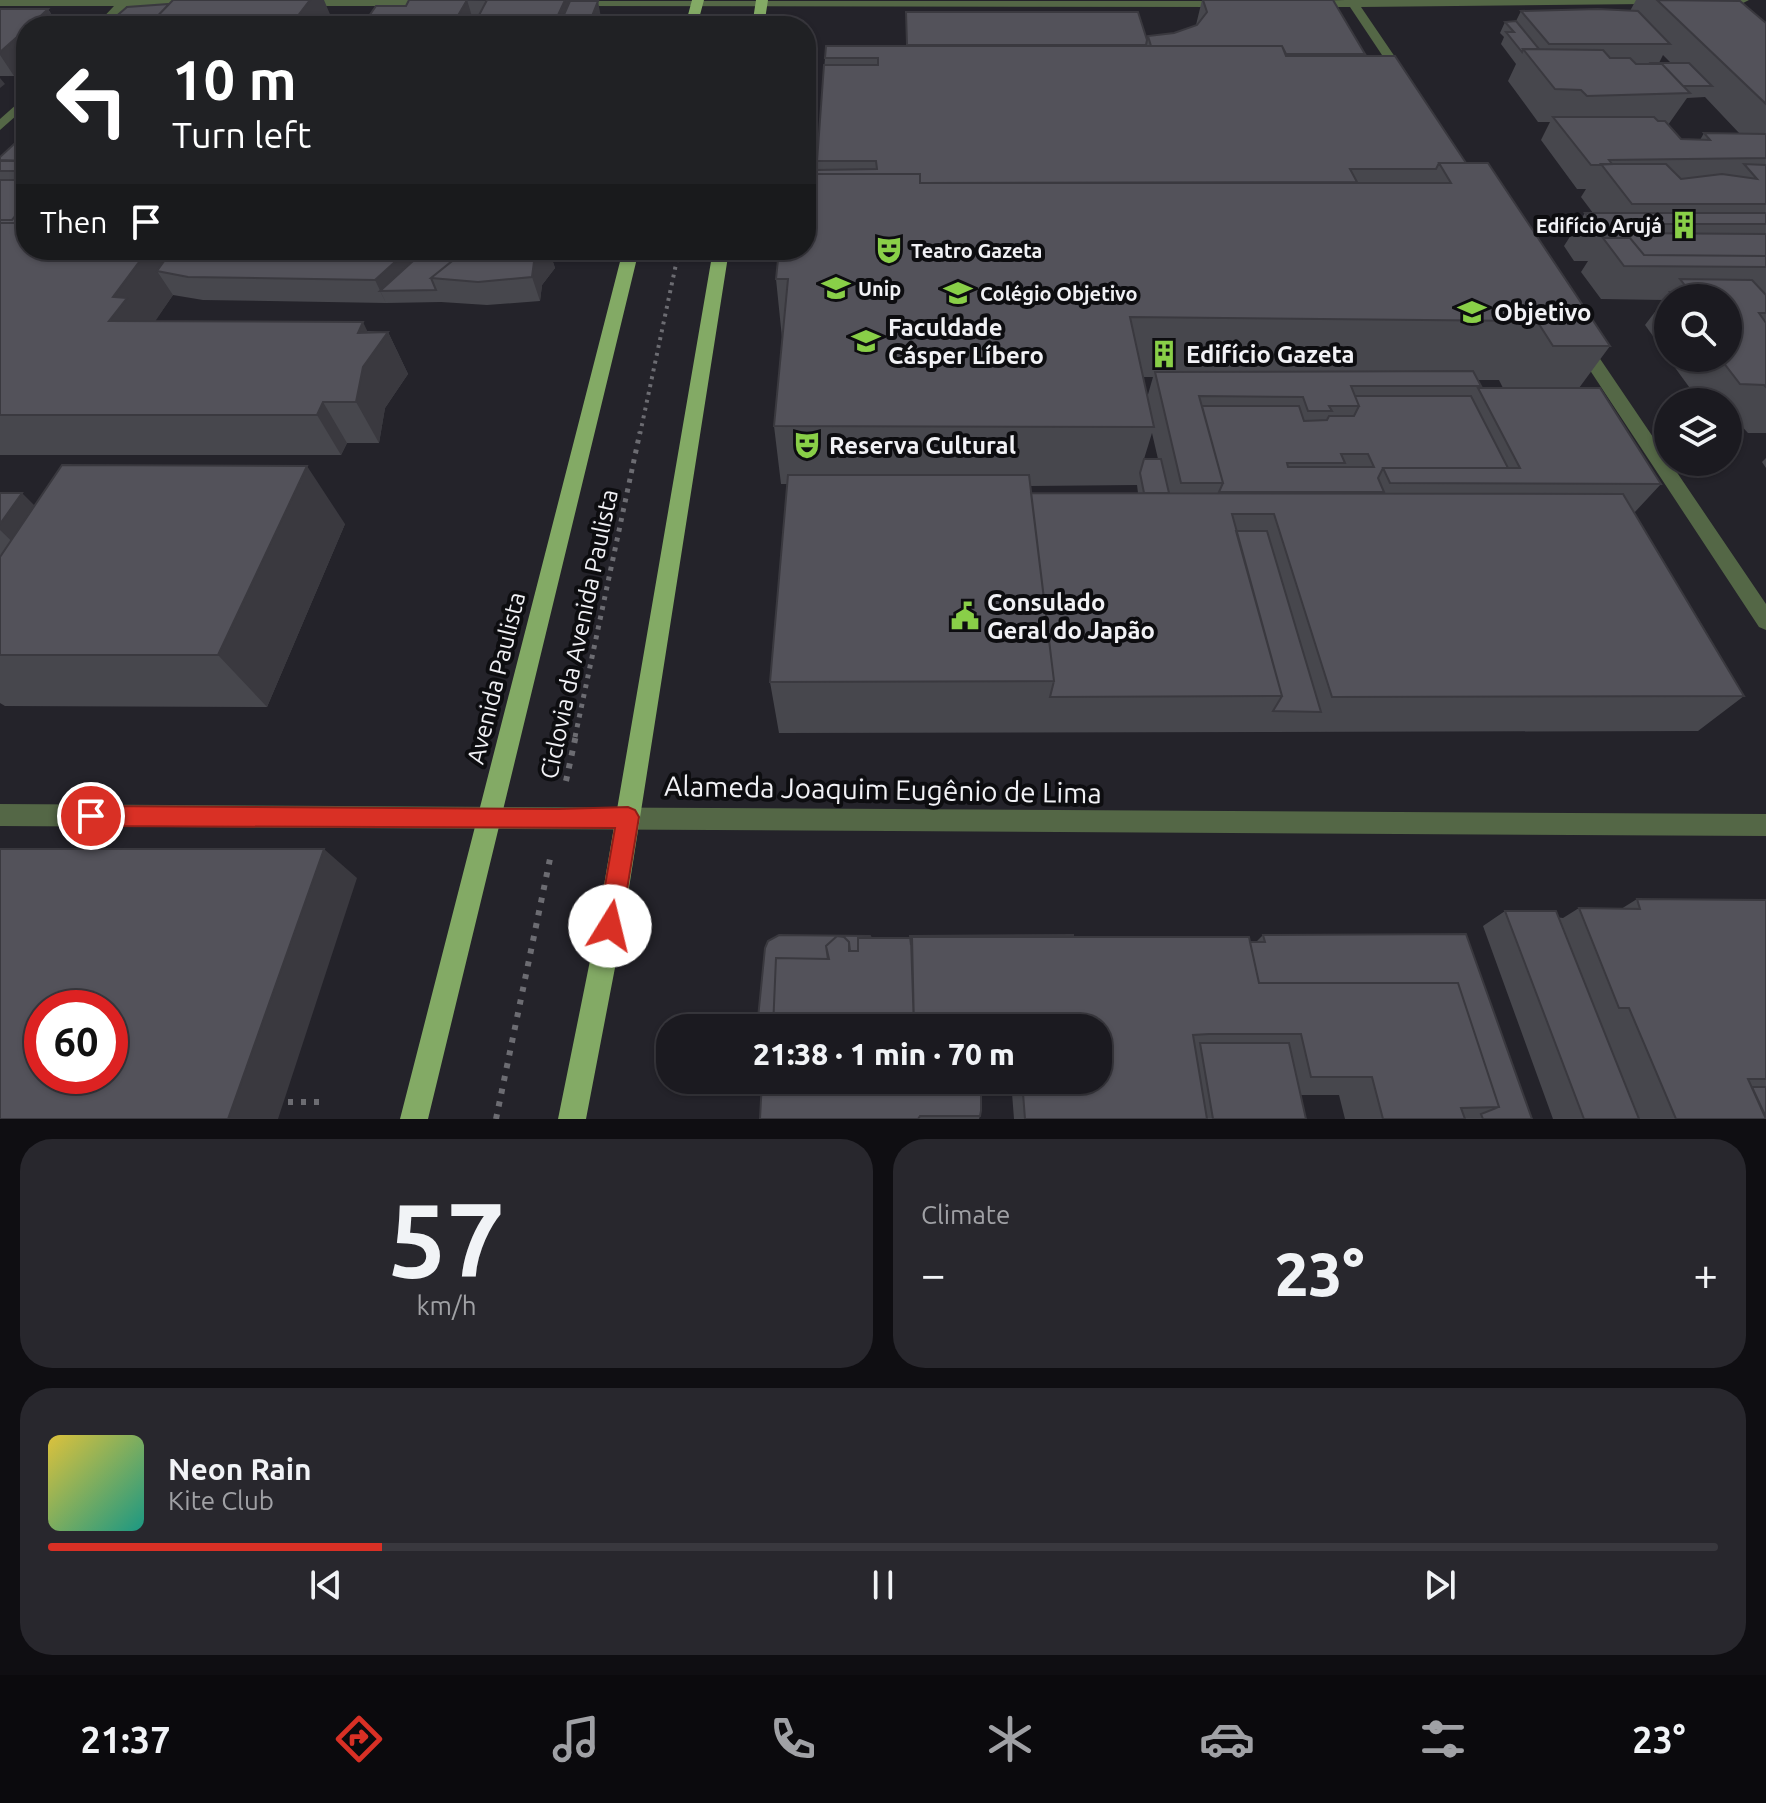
<!DOCTYPE html>
<meta charset="utf-8">
<style>
:root{--surface:#1b1a20;--page:#28272d;--text:#f1f3f6;--muted:#a0a1a5;--line:#39383e;--accent:#d93025}
body{margin:0;font-family:Ubuntu,sans-serif;background:var(--page);color:var(--text);height:100vh;display:flex;flex-direction:column;font-size:30px;white-space:nowrap}
*{box-sizing:border-box;margin:0}
p{font-size:26px;color:var(--muted)}
.icon{flex:none;width:44px;height:44px;fill:none;stroke:currentColor;stroke-width:2;stroke-linecap:round;stroke-linejoin:round}
.map{position:relative;height:1119px;overflow:hidden}
.sheet{display:flex;flex-direction:column;gap:20px;padding:20px;background:#0f0e12;flex:1}
.sheet>*{flex:none}
.hud{position:absolute;left:16px;top:16px;width:800px;height:244px;border-radius:32px;box-shadow:0 2px 6px #0004,0 0 0 2px var(--line);background:#202124;color:#fff;overflow:hidden}
.tools{position:absolute;left:1654px;top:284px;display:grid;gap:16px}
.tools a{display:grid;place-items:center;width:88px;height:88px;border-radius:50%;background:var(--surface);box-shadow:0 2px 6px #0004,0 0 0 2px var(--line);font-size:40px}
.speed{position:absolute;left:24px;top:990px;display:flex;gap:16px;font-size:40px;font-weight:700;text-align:center}
.speed>*{display:grid;place-content:center;width:104px;height:104px;border-radius:50%;background:var(--surface);box-shadow:0 2px 6px #0004,0 0 0 2px var(--line);line-height:1}
.speed .limit{border:12px solid #d22;background:#fff;color:#111}
.pin{position:absolute;display:grid;place-items:center;width:68px;height:68px;color:#fff;margin:-34px;border:4px solid #fff;border-radius:50%;box-shadow:0 2px 8px #0007}
.me{position:absolute;width:88px;margin:-44px;rotate:9deg;stroke-linejoin:round;filter:drop-shadow(0 0 6px #0008)}
.turn{display:flex;align-items:center;gap:28px;height:168px;padding:0 24px;font-size:36px}
.turn .icon{width:104px;height:104px;stroke-width:2.5}
.turn b{display:block;font-size:56px;line-height:68px}
.then{display:flex;align-items:center;height:76px;padding:0 24px;background:#0003;gap:16px;font-size:30px}
.big{font-size:60px;font-weight:800;line-height:1.1}
.sheet .tile{flex:1;display:flex;flex-direction:column;justify-content:center;gap:12px;min-width:0;padding:0 28px;border-radius:32px;background:var(--page)}
.sheet .dial{align-items:center;gap:0}
.dial b{font-size:104px;line-height:1}
.song{display:flex;align-items:center;gap:24px}
.cover{width:96px;height:96px;border-radius:12px;background:linear-gradient(135deg,hsl(50 70% 55%),hsl(170 70% 35%))}
.played{height:8px;border-radius:4px;background:linear-gradient(90deg,var(--accent) 20%,var(--line) 20%)}
.keys{display:flex;justify-content:space-around;direction:ltr}
.heat{display:flex;justify-content:space-between;align-items:center;font-size:44px;direction:ltr}
.sheet .tiles{flex:1;display:grid;gap:20px;grid-template-columns:1fr 1fr}
.tile:last-child{grid-column:span 2}
.trip{position:absolute;left:656px;top:1014px;width:456px;height:80px;border-radius:32px;background:var(--surface);box-shadow:0 2px 6px #0004,0 0 0 2px var(--line);font-weight:800;line-height:80px;text-align:center}
.menu{display:flex;height:128px;justify-content:space-around;align-items:center;background:#0b0a0d;color:var(--muted)}
.menu .icon{width:56px;height:56px}
.menu .current{color:var(--accent)}
.menu b{font-size:36px;color:var(--text)}
.map>svg:first-child{display:block}
</style>
<div class="map">
<svg width="1766" height="1119" viewBox="0 0 1766 1119">
<rect width="100%" height="100%" fill="#24232a"/>
<g fill="none" stroke-linecap="round" stroke-linejoin="round">
<path stroke="#6c6c72" stroke-width="4" stroke-dasharray="3 5" stroke-linecap="butt" d="M640 434 679 250"/>
<path stroke="#6c6c72" stroke-width="5" stroke-dasharray="4 6" stroke-linecap="butt" d="M575 737 640 432"/>
<path stroke="#6c6c72" stroke-width="6" stroke-dasharray="5 8" stroke-linecap="butt" d="M566 781 576 735
M288 1102H322
M496 1119 551 854"/>
<path fill="#546746" fill-rule="evenodd" d="M0 0H198L202 3 196 6H127L108 26H95L114 6H0Z
M434 0 438 3 432 6H300L294 3 298 0Z
M1345 0H1749L1743 3 1361 7 1410 79 1404 83 1400 82 1350 7H1308L1302 4 1308 1Z
M568 1H1228L1234 4 1228 7 572 6 566 3Z
M26 96V107L0 130V119Z
M1582 340 1588 341 1766 604V630L1759 627 1576 349 1574 345 1576 341Z
M0 804 1766 814V836L0 826Z"/>
<path fill="#83aa65" fill-rule="evenodd" d="M692 0H704L697 26H685Z
M756 0H768L764 26H752Z
M623 250H639L428 1119H400Z
M713 250H729L623 926 586 1119H558L597 926Z"/>
</g>
<path fill="#47474d" fill-rule="evenodd" d="M409 0 570 1 602 23 601 26H362L406 6Z
M1202 0H1333L1365 54 1364 56 1466 163 1610 346 1579 388 1661 484 1634 513 1744 696 1698 731 779 733 770 682 787 484H781L774 426 782 338 776 279 817 170V161L825 58 906 46V12L1147 40 1148 36 1174 33 1196 25ZM1143 377H1153L1147 398ZM1477 380H1499L1503 388H1480ZM1152 433 1158 459H1144ZM1137 485 1138 493H1031V486Z
M1636 0H1714L1766 23V433H1748L1734 418H1728V402H1700L1668 358H1728V298H1668V357L1645 325 1664 300 1601 299 1581 272 1588 261H1574L1564 246 1585 213H1593L1581 197 1586 189H1577L1541 140 1550 122H1538L1508 81 1516 64 1501 44 1504 37 1500 33 1505 22 1516 21 1521 11H1630ZM1663 55 1671 63H1659ZM1705 97 1740 134 1704 133 1700 140 1681 139 1668 125 1687 98Z
M0 9H48L59 26H26L14 76H0Z
M26 119V250H549L555 268 542 285 540 301 487 305 441 302 386 303 203 300 173 295 154 322 388 332 408 374 385 408 379 443H347L341 455H0V157L26 133 20 125Z
M1766 458V468L1762 462Z
M0 492 34 506 345 524 267 707 5 706 0 703Z
M1637 899 1766 900V1119H1553L1483 926 1505 911 1563 918 1579 908 1621 909Z
M1263 935 1532 1119H1345L1339 1095H1301L1306 1119H1014L1011 1080H1098V1028L765 948 871 938 1073 937 1256 942Z
M980 1116 979 1119H760Z"/>
<path fill="#3a393f" d="M310 0H324L332 19 327 26H290Z
M467 0 475 26H452Z
M565 0H570L575 23 574 26H553Z
M598 1 602 23 601 26H588Z
M48 9 59 26H30Z
M26 29V65L14 76 0 55V52Z
M0 78 5 84 0 88Z
M148 250H184L157 271 173 295 150 329 109 321 113 297Z
M408 250 419 273 380 291 386 303 375 280Z
M532 250H549L555 268 542 285 540 301 532 277Z
M363 322 376 349 388 332 408 374 385 408 379 443 356 402 358 333Z
M323 402 347 443 341 455 317 415Z
M307 466 345 524 267 707 218 655Z
M0 492 14 505 22 493 54 525 29 558 0 530Z
M324 849 357 878 278 1119H228Z"/>
<path fill="#53525a" stroke="#3a393f" stroke-width="2" fill-rule="evenodd" d="M173 0H310L290 26H148Z
M409 0H467L452 26H362L376 6H406Z
M487 0H565L553 26H514L517 19H477Z
M1203 0H1333L1365 54H1286L1282 46H1151L1148 36 1174 33 1197 25 1207 12Z
M1657 0 1740 1 1766 23V104Z
M570 1H598L588 26H559Z
M169 4 148 26H105L127 7Z
M0 9H48L30 26H26V29L0 52Z
M1598 9 1638 11 1670 44H1549L1521 11Z
M906 12H1138L1147 40 1146 45H907Z
M473 19H478L480 26H469Z
M1516 21 1539 49H1523L1522 52 1506 32H1514L1505 22Z
M826 46H1282L1286 56H1395L1466 163H1439L1436 169H1350L1357 182 920 183V174H815L816 170 877 169 876 161H817L824 65H878V58H825Z
M1523 49 1603 50 1610 58H1630L1636 64H1662L1690 93 1587 96 1581 90 1555 89Z
M1651 63H1689L1712 86H1683L1662 64H1652Z
M1553 117H1654L1658 121H1665L1681 139 1710 140 1704 133 1766 134V158L1609 160 1612 164 1591 165Z
M26 133V161L0 160V157Z
M0 161H26V171H0Z
M1439 163H1488L1610 346H1553L1537 321 1130 317 1154 427 774 426 788 279H776L779 250H806V174H920V183H1451Z
M1601 164H1666L1681 179 1722 174 1757 179 1744 164 1766 165V204H1632Z
M0 180H26V203L12 220H0Z
M26 203V223H0V220H12Z
M1585 213H1766V224H1619L1622 227H1595Z
M0 223H26V250H148L113 297 127 298 109 321 363 322 358 333 388 332 363 367 356 402H323L317 415H0Z
M1618 233 1766 234V256L1644 255 1630 238H1617L1616 237Z
M1603 238H1630L1644 255 1766 256V267L1624 266Z
M172 250H408L375 280 188 277 157 271Z
M466 250H543L534 262 532 277 478 282 431 278Z
M413 261H452L431 278 436 290 380 291Z
M1680 279 1752 280 1766 295V313H1759L1766 323V387L1764 385 1740 384 1720 358H1728V298H1675L1670 292H1690Z
M1473 371 1481 386H1351L1359 406H1329L1332 411H1308L1303 397 1199 396 1223 483H1181L1155 372Z
M1478 388H1600L1661 484 1390 483 1383 468H1520Z
M1355 396H1471L1508 468H1383L1378 478 1384 492H1219L1223 483 1202 406H1299L1304 421 1327 420 1329 416H1354L1359 406ZM1341 454H1368L1374 467H1288L1287 463H1345Z
M1144 459H1161L1169 493H1144L1140 473Z
M62 465 307 466 218 655H0V557Z
M788 475H1029L1054 681 770 682Z
M0 493H22L0 524Z
M1031 493 1623 494 1744 696 1332 697 1274 514H1232L1282 696 1050 697 1054 681Z
M1236 531H1267L1321 712 1273 711 1282 696Z
M0 849H324L228 1119H0ZM42 1008H110V1076H42Z
M1637 899 1766 900V1079H1748L1766 1119H1676L1629 1008H1619L1579 908 1640 909Z
M1505 911H1556L1639 1119H1584Z
M1466 934 1532 1119H1483L1481 1114 1499 1107 1458 983H1259L1250 942H1265L1263 935Z
M779 935 870 936 871 938H858V951H850L849 942 844 937 837 936 826 946 828 959 776 958 773 1028H757L765 948 768 941Z
M1073 935V937H912L911 945 910 936Z
M837 936 844 937 849 942V951H858V938H911L914 1028H773L776 958 829 959 826 946Z
M912 937H1249L1259 983H1458L1499 1107 1461 1108 1465 1119H1383L1372 1077H1311L1301 1034H1209L1193 1035 1207 1119H1025L1022 1080H1098V1028H914Z
M1200 1043H1289L1306 1119H1213Z
M762 1080H981V1111L980 1116H920L918 1119H760Z
M1752 1087H1766V1117Z"/>
<path fill="#d93025" stroke="#8d1f18" stroke-width="2" d="M91 806 558 809 628 807 635 810 639 817 621 926 618 934 610 938 602 934 598 926 615 828 91 826 83 823 80 816 83 809Z"/>
<defs>
<symbol id="building-bare" viewBox="-9 -9 18 18"><path d="M-4-6H4V6H1V3H-1V6H-4ZM-2.5-4.3h1.7v1.8h-1.7ZM.8-4.3h1.7v1.8H.8ZM-2.5-1h1.7V.8h-1.7ZM.8-1h1.7V.8H.8Z" fill="#89cf48" stroke="#0d0d10" stroke-width="2.5" paint-order="stroke"/></symbol>
<symbol id="theatre-bare" viewBox="-9 -9 18 18"><path d="M-5-5.5Q0-4 5-5.5V0Q5 5 0 6Q-5 5-5 0ZM-3.3-2.5H-1v1.5H-3.3ZM1-2.5H3.3v1.5H1ZM-2.8 1Q0 5.5 2.8 1Z" fill="#89cf48" stroke="#0d0d10" stroke-width="2.5" paint-order="stroke"/></symbol>
<symbol id="university-bare" viewBox="-9 -9 18 18"><path d="M0-5L7-2L0 1L-7-2ZM-4 1L0 2.5L4 1V4Q0 6-4 4Z" fill="#89cf48" stroke="#0d0d10" stroke-width="2.5" paint-order="stroke"/></symbol>
<symbol id="school-bare" viewBox="-9 -9 18 18"><path d="M0-5L7-2L0 1L-7-2ZM-4 1L0 2.5L4 1V4Q0 6-4 4Z" fill="#89cf48" stroke="#0d0d10" stroke-width="2.5" paint-order="stroke"/></symbol>
<symbol id="civic-bare" viewBox="-9 -9 18 18"><path d="M-.6-6.5H3V-4.5H.6V-3L4-1V1h2V6H-6V1h2V-1L-.6-3ZM-1.2 2.5V6h2.4V2.5Z" fill="#89cf48" stroke="#0d0d10" stroke-width="2.5" paint-order="stroke"/></symbol>
</defs>
<g fill-rule="evenodd">
<use href="#building-bare" x="1664" y="205" width="40" height="40"/>
<use href="#theatre-bare" x="869" y="230" width="40" height="40"/>
<use href="#university-bare" x="816" y="268" width="40" height="40"/>
<use href="#school-bare" x="938" y="273" width="40" height="40"/>
<use href="#school-bare" x="1452" y="292" width="40" height="40"/>
<use href="#university-bare" x="846" y="321" width="40" height="40"/>
<use href="#building-bare" x="1144" y="334" width="40" height="40"/>
<use href="#theatre-bare" x="787" y="425" width="40" height="40"/>
<use href="#civic-bare" x="945" y="596" width="40" height="40"/>
</g>
<g text-anchor="middle" dominant-baseline="central" stroke-width="8" stroke-linejoin="round" paint-order="stroke">
<g font-size="20" font-weight="bold" fill="#f1f1f5" stroke="#0d0d10" text-anchor="start">
<text x="1662" y="225" text-anchor="end">Edifício Arujá</text>
<text x="911" y="250">Teatro Gazeta</text>
<text x="858" y="288">Unip</text>
<text x="980" y="293">Colégio Objetivo</text>
</g>
<g font-size="24" font-weight="bold" fill="#f1f1f5" stroke="#0d0d10" text-anchor="start">
<text x="1494" y="312">Objetivo</text>
<text x="888" y="327">Faculdade<tspan x="888" dy="28">Cásper Líbero</tspan></text>
<text x="1186" y="354">Edifício Gazeta</text>
<text x="829" y="445">Reserva Cultural</text>
<text x="987" y="602">Consulado<tspan x="987" dy="28">Geral do Japão</tspan></text>
</g>
<g font-size="24" fill="#f1f1f5" stroke="#0d0d10">
<text transform="translate(579 634) rotate(-78)">Ciclovia da Avenida Paulista</text>
<text transform="translate(496 678) rotate(-76)">Avenida Paulista</text>
</g>
<g font-size="28" fill="#f1f1f5" stroke="#0d0d10">
<text transform="translate(883 789) rotate(1)">Alameda Joaquim Eugênio de Lima</text>
</g>
</g>
</svg>
<div class="tools">
<a><svg class="icon" aria-label="search" viewBox="0 0 24 24"><circle cx="10" cy="10" r="6"/><path d="M15 15l6 6"/></svg></a>
<a><svg class="icon" aria-label="layers" viewBox="0 0 24 24"><path d="M12 4l9 5-9 5-9-5zM3 14l9 5 9-5"/></svg></a>
</div>
<div class="speed"><div class="limit">60</div></div>
<div class="pin" style="left:91px;top:816px;background:#d93025"><svg class="icon" aria-label="arrive" viewBox="0 0 24 24"><path d="M6 21V4h12l-3 4 3 4H6"/></svg></div>
<svg class="me" style="left:610px;top:926px" viewBox="-20 -20 40 40"><circle r="19" fill="#fff"/><path d="M0-13L10 11 0 6-10 11z" fill="#d93025"/></svg>
<div class="trip">21:38 · 1 min · 70 m</div>
<div class="hud">
<div class="turn"><svg class="icon" aria-label="left" viewBox="0 0 24 24"><path d="M17 20v-9H6M10 6l-5 5 5 5"/></svg><div><b>10 m</b>Turn left</div></div>
<div class="then">Then<svg class="icon" aria-label="arrive" viewBox="0 0 24 24"><path d="M6 21V4h12l-3 4 3 4H6"/></svg></div>
</div>
</div>
<section class="sheet">
<div class="tiles">
<div class="tile dial"><b>57</b><p>km/h</p></div>
<div class="tile"><p>Climate</p>
<div class="heat"><a>−</a><b class="big">23°</b><a>+</a></div>
</div>
<div class="tile">
<div class="song"><i class="cover"></i><div><b>Neon Rain</b><p>Kite Club</p></div></div>
<div class="played"></div>
<div class="keys"><svg class="icon" aria-label="previous" viewBox="0 0 24 24"><path d="M18 5L8 12l10 7zM5 5v14"/></svg><svg class="icon" aria-label="pause" viewBox="0 0 24 24"><path d="M8 5v14M16 5v14"/></svg><svg class="icon" aria-label="next" viewBox="0 0 24 24"><path d="M6 5l10 7-10 7zM19 5v14"/></svg></div>
</div>
</div>
</section>
<nav class="menu">
<b>21:37</b>
<svg class="icon current" aria-label="directions" viewBox="0 0 24 24"><path d="M12 3l9 9-9 9-9-9zM9 14v-3h6M13 9l2 2-2 2"/></svg>
<svg class="icon" aria-label="music" viewBox="0 0 24 24"><path d="M9 18V5l10-2v13"/><circle cx="6" cy="18" r="3"/><circle cx="16" cy="16" r="3"/></svg>
<svg class="icon" aria-label="phone" viewBox="0 0 24 24"><path d="M5 4h4l2 5-3 2q2 4 5 5l2-3 5 2v4C11 20 4 13 5 4z"/></svg>
<svg class="icon" aria-label="climate" viewBox="0 0 24 24"><path d="M12 3v18M4 7l16 10M4 17L20 7"/></svg>
<svg class="icon" aria-label="car" viewBox="0 0 24 24"><path d="M5 17H2v-5l4-1 3-4h7l3 4 3 1v5h-3M9 17h6M6 11h13"/><circle cx="7" cy="17" r="2"/><circle cx="17" cy="17" r="2"/></svg>
<svg class="icon" aria-label="filters" viewBox="0 0 24 24"><path d="M4 7h16M4 17h16"/><circle cx="9" cy="7" r="2"/><circle cx="15" cy="17" r="2"/></svg>
<b>23°</b>
</nav>
